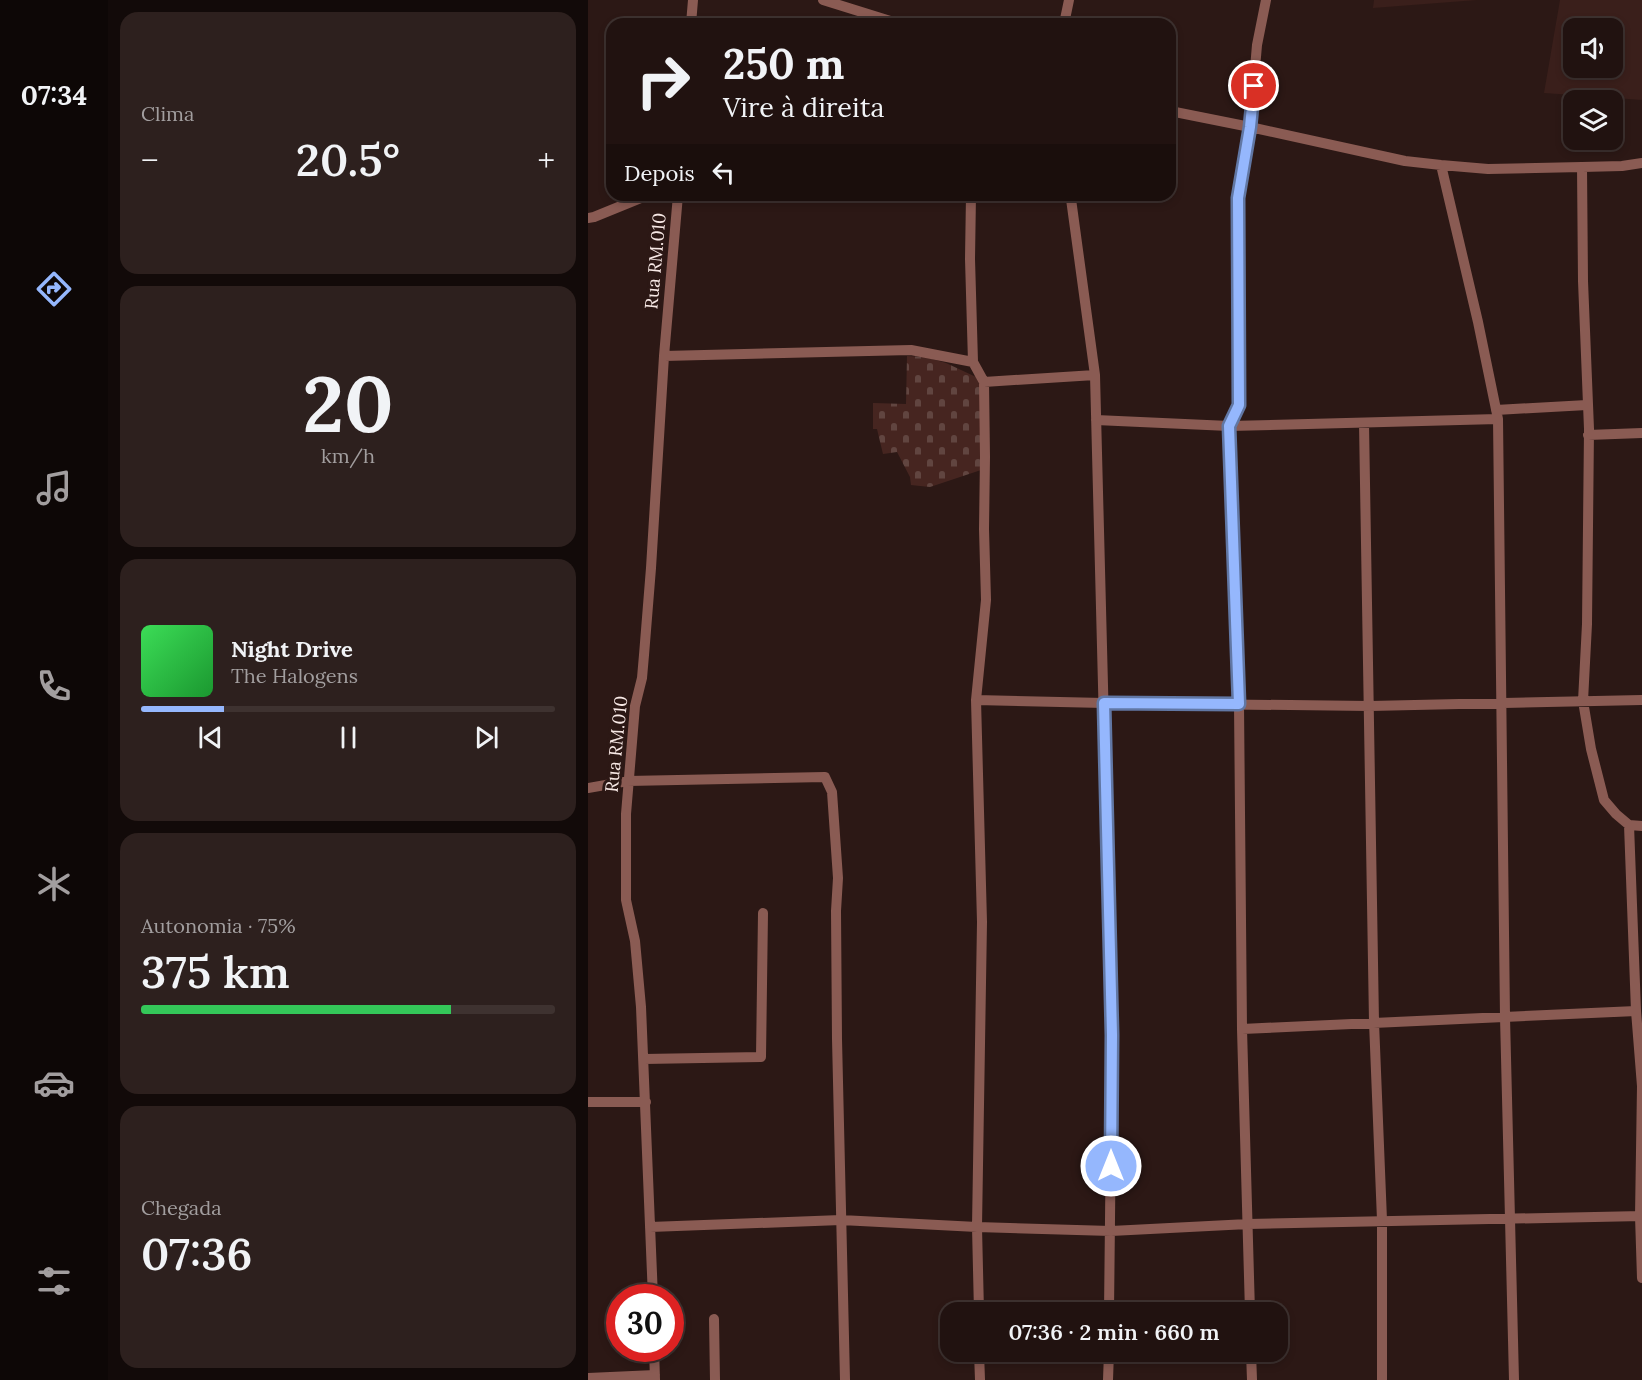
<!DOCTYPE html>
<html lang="pt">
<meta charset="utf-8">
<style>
:root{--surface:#211210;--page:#2d201e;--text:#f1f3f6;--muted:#a29e9f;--line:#3e3230;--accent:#95b7fd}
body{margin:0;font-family:Lora,serif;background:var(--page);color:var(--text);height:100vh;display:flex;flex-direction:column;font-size:22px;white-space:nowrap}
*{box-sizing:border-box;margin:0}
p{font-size:20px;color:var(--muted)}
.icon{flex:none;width:33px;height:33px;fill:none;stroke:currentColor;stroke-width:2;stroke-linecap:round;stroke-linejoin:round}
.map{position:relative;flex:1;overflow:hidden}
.details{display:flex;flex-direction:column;gap:12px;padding:12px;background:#120a09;width:480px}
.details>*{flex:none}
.top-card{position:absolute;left:18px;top:18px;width:570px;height:183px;border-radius:18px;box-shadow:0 3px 9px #0003,0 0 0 2px var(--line);background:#211210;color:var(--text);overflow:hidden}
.fabs{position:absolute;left:975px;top:18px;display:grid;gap:12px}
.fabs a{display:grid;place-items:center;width:60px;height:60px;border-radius:12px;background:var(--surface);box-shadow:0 3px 9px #0003,0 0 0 2px var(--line);font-size:30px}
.speed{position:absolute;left:18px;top:1284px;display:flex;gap:12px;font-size:30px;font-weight:700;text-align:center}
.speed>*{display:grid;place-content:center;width:78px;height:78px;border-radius:50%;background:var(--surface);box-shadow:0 3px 9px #0003,0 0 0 2px var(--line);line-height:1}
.speed .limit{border:9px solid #d22;background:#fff;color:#111}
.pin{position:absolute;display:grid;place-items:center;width:51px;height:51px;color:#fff;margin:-26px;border:3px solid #fff;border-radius:50%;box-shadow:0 2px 6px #0007}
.me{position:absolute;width:66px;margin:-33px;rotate:0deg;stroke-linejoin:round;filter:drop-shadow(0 0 4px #0008)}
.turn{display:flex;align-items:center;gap:21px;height:126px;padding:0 18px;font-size:27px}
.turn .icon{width:78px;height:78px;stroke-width:2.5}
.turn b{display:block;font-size:42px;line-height:51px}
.then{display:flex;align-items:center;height:57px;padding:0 18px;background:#0003;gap:12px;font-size:22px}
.big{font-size:45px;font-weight:600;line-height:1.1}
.details .widget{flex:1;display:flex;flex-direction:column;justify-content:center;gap:9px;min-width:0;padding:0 21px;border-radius:18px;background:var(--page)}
.details .dial{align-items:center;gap:0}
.dial b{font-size:78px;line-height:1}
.song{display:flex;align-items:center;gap:18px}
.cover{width:72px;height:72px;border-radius:9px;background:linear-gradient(135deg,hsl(130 70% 55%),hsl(130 70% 35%))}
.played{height:6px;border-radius:3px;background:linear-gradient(90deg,var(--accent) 20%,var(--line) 20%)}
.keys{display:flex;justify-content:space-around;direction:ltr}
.heat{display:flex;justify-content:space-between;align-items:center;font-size:33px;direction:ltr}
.charge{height:9px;border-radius:4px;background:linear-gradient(90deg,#34c759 75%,var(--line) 0)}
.trip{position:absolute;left:352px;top:1302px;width:348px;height:60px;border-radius:18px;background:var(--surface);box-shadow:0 3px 9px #0003,0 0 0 2px var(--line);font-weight:600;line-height:60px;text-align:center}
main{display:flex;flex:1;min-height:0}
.menu{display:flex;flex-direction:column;width:108px;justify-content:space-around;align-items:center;background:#0d0706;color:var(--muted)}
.menu .icon{width:42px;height:42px}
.menu .on{color:var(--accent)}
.menu b{font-size:27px;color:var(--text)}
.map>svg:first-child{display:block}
</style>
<main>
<nav class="menu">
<b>07:34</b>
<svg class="icon on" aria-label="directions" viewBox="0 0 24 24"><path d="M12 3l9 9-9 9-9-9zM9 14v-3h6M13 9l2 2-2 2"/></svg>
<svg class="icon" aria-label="music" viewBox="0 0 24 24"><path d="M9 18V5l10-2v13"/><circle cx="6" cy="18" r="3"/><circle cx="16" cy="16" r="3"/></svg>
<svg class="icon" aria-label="phone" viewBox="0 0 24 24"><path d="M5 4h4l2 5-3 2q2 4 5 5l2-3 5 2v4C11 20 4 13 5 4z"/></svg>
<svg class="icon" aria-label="climate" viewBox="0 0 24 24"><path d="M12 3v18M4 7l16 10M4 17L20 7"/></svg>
<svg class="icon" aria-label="car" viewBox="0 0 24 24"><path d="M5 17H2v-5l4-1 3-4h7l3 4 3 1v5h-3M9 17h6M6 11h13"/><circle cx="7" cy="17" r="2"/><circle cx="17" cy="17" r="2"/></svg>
<svg class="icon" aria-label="filters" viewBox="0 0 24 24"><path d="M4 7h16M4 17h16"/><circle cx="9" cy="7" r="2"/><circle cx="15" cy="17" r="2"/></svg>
</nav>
<section class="details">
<div class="widget"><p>Clima</p>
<div class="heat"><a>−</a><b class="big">20.5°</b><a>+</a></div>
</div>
<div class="widget dial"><b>20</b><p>km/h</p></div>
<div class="widget">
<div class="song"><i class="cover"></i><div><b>Night Drive</b><p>The Halogens</p></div></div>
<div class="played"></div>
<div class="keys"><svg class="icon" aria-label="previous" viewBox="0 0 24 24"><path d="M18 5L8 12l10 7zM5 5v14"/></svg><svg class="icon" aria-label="pause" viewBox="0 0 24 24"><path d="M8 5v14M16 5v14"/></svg><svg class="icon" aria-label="next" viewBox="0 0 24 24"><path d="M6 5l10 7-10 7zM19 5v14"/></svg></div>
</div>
<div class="widget"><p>Autonomia · 75%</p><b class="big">375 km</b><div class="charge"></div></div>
<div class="widget"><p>Chegada</p><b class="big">07:36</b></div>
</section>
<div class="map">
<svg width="1054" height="1380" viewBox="0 0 1054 1380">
<defs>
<pattern id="cemetery-stones" width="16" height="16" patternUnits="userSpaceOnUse" patternTransform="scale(1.5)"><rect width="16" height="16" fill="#462520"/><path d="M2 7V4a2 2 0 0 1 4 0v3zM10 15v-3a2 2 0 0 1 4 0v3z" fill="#614540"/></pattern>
</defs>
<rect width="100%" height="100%" fill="#2c1815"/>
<path fill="#3a1f1b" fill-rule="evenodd" d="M786 0H889L785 8Z
M972 0H1054V100L956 93ZM986 28H1024V68H986Z"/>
<path fill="url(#cemetery-stones)" d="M319 356 337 357 358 363 388 377 393 388V470L342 487 323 485 322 477 309 452 295 454 289 429H285V403L318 404Z"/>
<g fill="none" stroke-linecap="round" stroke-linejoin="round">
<path stroke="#8a5b53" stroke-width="10" d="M235 0 312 24
M103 24 105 0
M476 24 481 0
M582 111 662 127 817 161 853 165 900 169 994 167 1034 166 1054 163
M853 165 890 322 910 419 917 1017 926 1380
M994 167 995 281 1001 429 999 624 995 701 1003 749 1016 800 1028 814 1041 825 1054 826
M383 195 382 259 385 362
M483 199 507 375 524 1035 521 1312
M0 218 6 217 60 195
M76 356 323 350 385 362 396 382 507 375
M908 410 999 405
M508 420 641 426 910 419
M776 423 786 1022 794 1220V1380
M1000 435 1054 433
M388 700 516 703 782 706 1054 700
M0 788 40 781 237 777 244 792 250 878 248 911 249 1039 257 1380
M1041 825 1048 1011 1054 1086 1052 1216 1054 1278
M654 1029 1048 1011
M56 1059 173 1057 175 913
M0 1102H58
M62 1227 253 1220 389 1227 523 1231 660 1224 1054 1216
M65 1298 53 1007 47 941 38 900V814L47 706 54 678 56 655 63 568 76 356 90 195
M391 1312 389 1227 394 922 388 700 398 600 396 529 397 457 396 382
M662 1312 654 1029 651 704 641 426 651 405 650 198 662 127 669 45 678 0
M126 1319 127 1380
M66 1348 67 1380
M391 1352 392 1380
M663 1352 664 1380
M0 1378 67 1375
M520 1380 521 1352"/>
</g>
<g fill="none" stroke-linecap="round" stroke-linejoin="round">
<defs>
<path id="route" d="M523 1166 524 1035 516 703 651 704 641 426 651 405 650 198 662 127 666 86"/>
</defs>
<use href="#route" stroke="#6177a4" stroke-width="15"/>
<use href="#route" stroke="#95b7fd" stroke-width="10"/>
</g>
<g text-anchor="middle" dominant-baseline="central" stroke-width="6" stroke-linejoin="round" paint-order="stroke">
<g font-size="18" fill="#f7e8e5" stroke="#2c1815">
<text transform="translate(67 261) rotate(-85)">Rua RM.010</text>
<text transform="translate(28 744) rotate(-84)">Rua RM.010</text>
</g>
</g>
</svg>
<div class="fabs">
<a><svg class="icon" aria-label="sound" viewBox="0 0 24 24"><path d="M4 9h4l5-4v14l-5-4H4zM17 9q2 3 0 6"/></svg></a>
<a><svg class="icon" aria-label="layers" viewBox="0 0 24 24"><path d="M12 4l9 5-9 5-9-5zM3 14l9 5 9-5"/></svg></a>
</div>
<div class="speed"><div class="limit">30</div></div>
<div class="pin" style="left:666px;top:86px;background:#d93025"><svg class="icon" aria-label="arrive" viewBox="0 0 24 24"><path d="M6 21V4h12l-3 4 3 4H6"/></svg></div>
<svg class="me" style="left:523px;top:1166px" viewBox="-20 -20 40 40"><circle r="17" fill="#95b7fd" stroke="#fff" stroke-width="3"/><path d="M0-11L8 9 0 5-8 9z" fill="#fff"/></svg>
<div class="trip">07:36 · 2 min · 660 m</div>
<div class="top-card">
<div class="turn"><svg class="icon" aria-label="right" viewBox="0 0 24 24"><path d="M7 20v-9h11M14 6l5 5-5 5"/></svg><div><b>250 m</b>Vire à direita</div></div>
<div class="then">Depois<svg class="icon" aria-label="left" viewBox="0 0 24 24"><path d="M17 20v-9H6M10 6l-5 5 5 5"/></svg></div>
</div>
</div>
</main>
